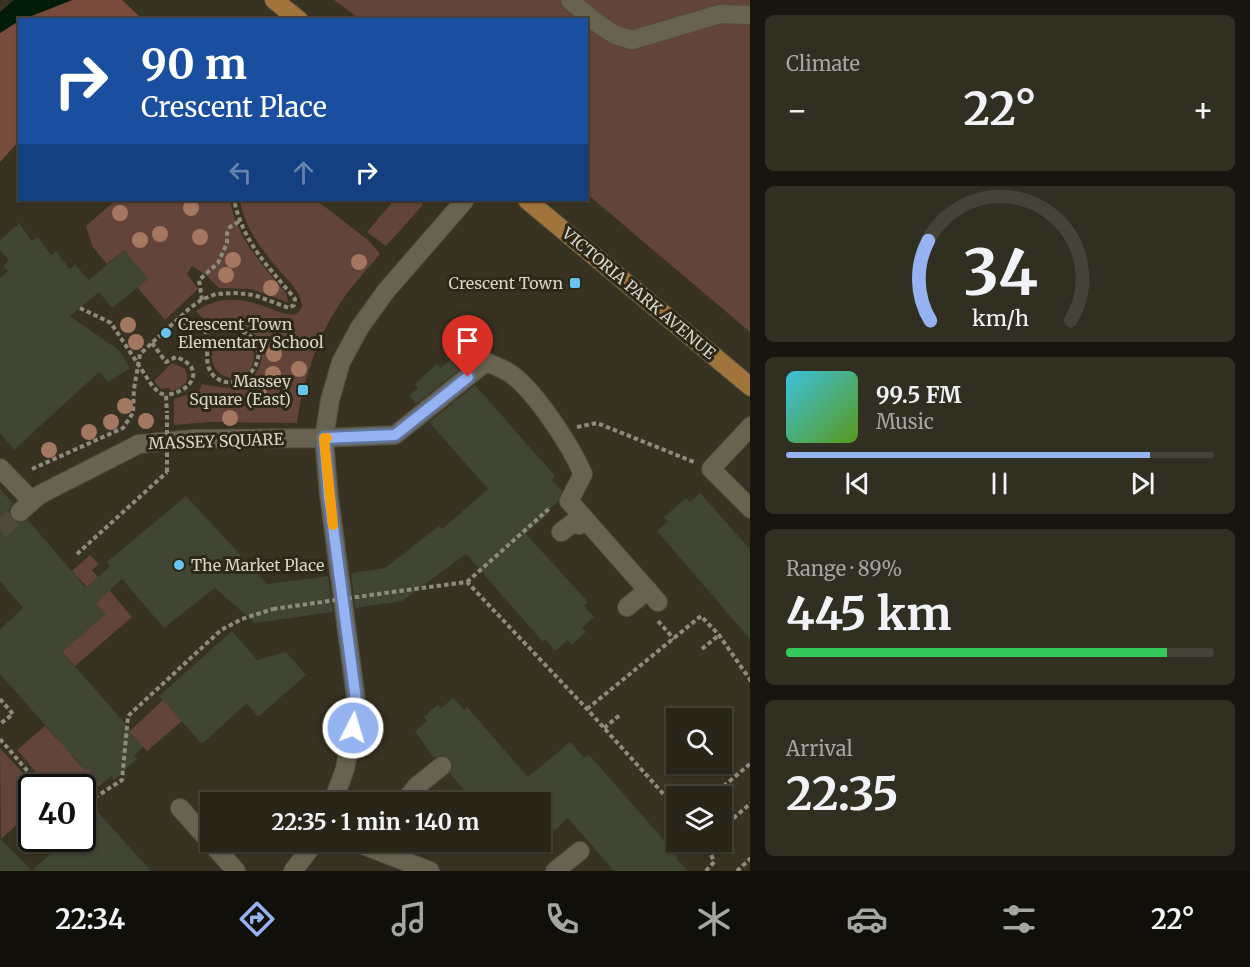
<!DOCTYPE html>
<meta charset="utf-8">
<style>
:root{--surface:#292619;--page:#312e22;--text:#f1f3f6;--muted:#a5a5a2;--line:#454338;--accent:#95b2f1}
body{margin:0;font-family:Merriweather,serif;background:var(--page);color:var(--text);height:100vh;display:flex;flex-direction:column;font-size:22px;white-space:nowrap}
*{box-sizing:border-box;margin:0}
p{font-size:20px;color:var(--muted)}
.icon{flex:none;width:33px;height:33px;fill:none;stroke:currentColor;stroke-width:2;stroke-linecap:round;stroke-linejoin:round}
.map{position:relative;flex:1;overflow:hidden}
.sheet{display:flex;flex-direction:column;gap:15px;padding:15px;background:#17150e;width:500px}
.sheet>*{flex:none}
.banner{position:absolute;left:18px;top:18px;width:570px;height:183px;border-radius:0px;box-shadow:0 2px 4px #0004,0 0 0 2px var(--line);background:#1a4fa0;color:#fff;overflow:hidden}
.controls{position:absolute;left:666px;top:708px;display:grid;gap:12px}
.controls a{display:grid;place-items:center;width:66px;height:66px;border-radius:0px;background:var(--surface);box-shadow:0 2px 4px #0004,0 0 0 2px var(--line);font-size:30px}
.speed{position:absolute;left:18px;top:774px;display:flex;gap:12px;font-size:30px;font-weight:700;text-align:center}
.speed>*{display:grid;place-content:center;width:78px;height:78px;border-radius:50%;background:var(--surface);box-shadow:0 2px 4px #0004,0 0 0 2px var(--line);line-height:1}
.speed .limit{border:3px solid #111;border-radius:9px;background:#fff;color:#111}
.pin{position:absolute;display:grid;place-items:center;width:51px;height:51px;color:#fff;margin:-62px -26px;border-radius:50% 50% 50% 0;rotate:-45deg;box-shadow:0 0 6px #0007}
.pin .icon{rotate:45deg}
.me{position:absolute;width:66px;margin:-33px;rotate:5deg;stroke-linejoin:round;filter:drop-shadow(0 0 4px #0008)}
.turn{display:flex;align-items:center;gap:21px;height:126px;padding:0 24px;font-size:27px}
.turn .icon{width:78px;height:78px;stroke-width:2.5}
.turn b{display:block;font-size:42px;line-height:51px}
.lanes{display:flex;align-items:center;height:57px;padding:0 24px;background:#0003;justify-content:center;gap:30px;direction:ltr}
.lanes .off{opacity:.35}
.big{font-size:45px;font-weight:700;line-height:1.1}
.sheet .card{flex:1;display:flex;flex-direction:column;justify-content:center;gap:9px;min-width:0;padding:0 21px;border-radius:9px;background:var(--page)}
.sheet .dial{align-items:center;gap:0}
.dial svg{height:156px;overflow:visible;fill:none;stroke:var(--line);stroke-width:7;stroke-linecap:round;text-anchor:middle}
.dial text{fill:var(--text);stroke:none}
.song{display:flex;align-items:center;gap:18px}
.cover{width:72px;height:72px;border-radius:9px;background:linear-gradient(135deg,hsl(190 70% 55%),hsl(90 70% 35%))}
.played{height:6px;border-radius:3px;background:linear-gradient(90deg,var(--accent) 85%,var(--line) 85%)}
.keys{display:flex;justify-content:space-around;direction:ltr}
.heat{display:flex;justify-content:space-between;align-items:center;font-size:33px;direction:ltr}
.charge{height:9px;border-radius:4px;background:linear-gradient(90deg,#34c759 89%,var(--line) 0)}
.trip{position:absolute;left:200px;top:792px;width:351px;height:60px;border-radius:0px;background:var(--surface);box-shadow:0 2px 4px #0004,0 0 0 2px var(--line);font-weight:700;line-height:60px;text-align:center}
.tabs{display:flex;height:96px;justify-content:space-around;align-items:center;background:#100f0a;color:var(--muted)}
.tabs .icon{width:42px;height:42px}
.tabs .selected{color:var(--accent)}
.tabs b{font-size:27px;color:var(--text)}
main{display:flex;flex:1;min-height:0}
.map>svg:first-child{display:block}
</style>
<main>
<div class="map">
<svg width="751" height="871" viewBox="0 0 751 871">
<rect width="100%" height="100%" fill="#373221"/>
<path fill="#62443a" d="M334 0H750V332L587 194 586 20 360 19Z
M116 200H166L174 202 190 200H230C237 238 261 264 286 293L288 301 287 302 251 289 219 288 206 275 192 266 187 274 198 289 165 320 137 287 147 279 124 250 107 264 92 246 86 226Z
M240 200H316L368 240 380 254C364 273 346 292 334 313 316 342 301 389 297 423L210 422 174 425V399L199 391 202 384C214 386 228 390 239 386 267 376 271 335 241 326 231 323 218 325 208 324L196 311C221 295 242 298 269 308 280 312 286 316 297 314L302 306C301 291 288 281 279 270 261 249 244 227 240 200Z
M394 200H424L422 206 386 246 367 232Z
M212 357a21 21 0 1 1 42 0a21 21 0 1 1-42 0Z
M172 363 184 368C192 381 183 389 170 391L169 388 161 389 154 381Z
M90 555 99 564 92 570 132 617 75 666 57 646 99 600 72 571Z
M163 700 182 721 147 751 129 732Z
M45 726 57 739 61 736 72 756 85 770 88 768 102 784 83 799 82 788 49 787 17 750Z
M0 748 36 787 32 788 31 812 1 839Z"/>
<path fill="#794b3c" d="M72 0H122L139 16 136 20H23Z
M19 21V141L0 162V33Z"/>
<path fill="#011d08" d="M14 0H72L20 20 0 33V12Z"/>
<path fill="#404534" d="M19 223 32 241 38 237 51 255 56 251 70 269 75 264 99 292 70 316 120 351 130 368 108 382 99 372 14 450 0 433V278L8 271 3 266 9 260 0 250V240Z
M124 250 148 279 112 308 89 280Z
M450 360 459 370 416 404 409 396 418 388 415 384 437 364 441 368Z
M475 385 555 476 552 480 562 491 558 502 546 512 548 514 526 534 588 602 584 606 594 617 582 628 586 632 571 645 568 640 555 651 545 639 543 642 466 554 402 601 355 608 351 573 385 568 439 526 442 529 488 489 429 422Z
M0 489 13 503 9 509 11 519 17 523 28 520 86 588 110 566 107 562 186 496 267 584 328 576 333 612 255 623 215 588 164 628 122 579 96 603 106 614 62 652 131 730 129 732 143 747 134 756 137 759 114 780 111 776 102 784 88 768 85 770 0 674V629L23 608 0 581Z
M700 493 750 549V639L657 531 668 521 664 517 686 498 690 502Z
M232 631 257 660 286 652 306 675 258 717 247 703 202 744 159 696Z
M453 698 464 710 467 707 528 777 570 742 585 758 589 755 678 856 676 858 688 871H614L568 818 540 843V802H475L450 774 453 765 450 759 441 755 434 758 415 731 427 721 424 717 438 704 441 708Z
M97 811 151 871H0V838L32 871 67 838H82V824Z"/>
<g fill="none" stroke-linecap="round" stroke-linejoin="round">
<path stroke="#4f4a3a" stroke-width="18" stroke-dasharray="18 9" stroke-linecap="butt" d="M0 530 20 512"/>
<defs>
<path id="minor" d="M570 0 594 21 615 35 632 40 720 14 751 15
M751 426 711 469 751 509
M0 468 32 501
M20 512 39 495 139 444 193 439 324 438 395 435 486 362C493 365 501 368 508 372 533 387 571 446 583 474L569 501 658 602
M561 532 574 522 579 525 585 519
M627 607 648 590
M333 802 345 769 357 707 329 496 324 438 330 400 341 362 360 327 386 291 465 200
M404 802 417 786 442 766
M180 808 236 871
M355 842 430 871
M293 871 315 842
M555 871 580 851"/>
<path id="major" d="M274 0 299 20
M527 200 751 387"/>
</defs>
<use href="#minor" stroke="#524e3f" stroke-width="20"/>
<use href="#major" stroke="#524e3f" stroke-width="20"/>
<path stroke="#8e8a7d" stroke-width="4" stroke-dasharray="4.5 3" stroke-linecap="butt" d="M202 300 199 280 218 263 227 243V233L230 227 240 221
M80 308 111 323 151 384 159 393 166 395 167 413
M177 320C186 324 198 330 208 330 221 331 237 326 249 335 277 359 236 399 213 375 202 363 211 345 205 331
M152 343 166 362 176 357C207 368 192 392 166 395
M577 427 597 423 694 462
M32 469 123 428 133 413 134 389 140 354 190 308 201 300 216 294 235 293 254 295 289 308 294 305 295 299 291 294C265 263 243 241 234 200
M77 554 167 472
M467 582 551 507
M392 592 467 582 587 709 676 808
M658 621 674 639
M702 649 719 635
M0 699 13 714 0 724
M587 709 701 616 719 635 751 681
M604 728 621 714
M0 739 42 788
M712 796 751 763
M666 797 684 785
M82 806 122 780 128 716 221 630 242 619 273 609
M722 828 751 803
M706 871 714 862 706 842
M737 871 751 858"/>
<use href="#minor" stroke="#686350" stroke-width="18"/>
<use href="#major" stroke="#a0743a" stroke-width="18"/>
<path stroke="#8e8a7d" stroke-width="4" stroke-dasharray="4.5 3" stroke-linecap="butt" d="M167 472V413
M273 609 392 592"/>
</g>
<g fill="#a47761">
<circle cx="191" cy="208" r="8"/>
<circle cx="120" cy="213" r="8"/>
<circle cx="160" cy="234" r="8"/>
<circle cx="200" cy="237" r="8"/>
<circle cx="140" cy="240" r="8"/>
<circle cx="233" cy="260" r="8"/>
<circle cx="359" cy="262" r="8"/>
<circle cx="226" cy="275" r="8"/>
<circle cx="271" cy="288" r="8"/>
<circle cx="128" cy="325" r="8"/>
<circle cx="136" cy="342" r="8"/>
<circle cx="274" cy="354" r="8"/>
<circle cx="299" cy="369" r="8"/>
<circle cx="273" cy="374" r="8"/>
<circle cx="259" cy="394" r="8"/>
<circle cx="125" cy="406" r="8"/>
<circle cx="230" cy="418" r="8"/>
<circle cx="146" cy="421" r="8"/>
<circle cx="111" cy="422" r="8"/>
<circle cx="89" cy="432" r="8"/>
<circle cx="49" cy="450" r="8"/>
</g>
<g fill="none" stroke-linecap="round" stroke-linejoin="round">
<defs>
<path id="route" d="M353 728 357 708 329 496 324 438 395 435 468 377"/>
</defs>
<use href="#route" stroke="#61749d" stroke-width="15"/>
<use href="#route" stroke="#95b2f1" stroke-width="10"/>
<path stroke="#f59e0b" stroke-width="10" d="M327 438H324L333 525"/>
</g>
<g fill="#68c4f0" stroke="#2d2817" stroke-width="2">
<rect x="569" y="277" width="12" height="12" rx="3"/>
<circle cx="166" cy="333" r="6"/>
<rect x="297" y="384" width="12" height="12" rx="3"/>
<circle cx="179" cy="565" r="6"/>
</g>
<g text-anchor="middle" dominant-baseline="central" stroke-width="6" stroke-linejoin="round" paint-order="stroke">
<g font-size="16" fill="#d7d4ca" stroke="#2d2817" text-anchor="end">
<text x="563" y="283">Crescent Town</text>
<text x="178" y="324" text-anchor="start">Crescent Town<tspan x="178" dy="18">Elementary School</tspan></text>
<text x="291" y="381">Massey<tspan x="291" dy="18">Square (East)</tspan></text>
<text x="191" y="565" text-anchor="start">The Market Place</text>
</g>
<g font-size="16" fill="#d7d4ca" stroke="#2d2817">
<text transform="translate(639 293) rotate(40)">VICTORIA PARK AVENUE</text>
<text transform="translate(216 441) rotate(-2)">MASSEY SQUARE</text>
</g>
</g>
</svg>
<div class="controls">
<a><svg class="icon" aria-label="search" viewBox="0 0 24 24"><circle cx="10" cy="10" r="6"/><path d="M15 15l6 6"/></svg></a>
<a><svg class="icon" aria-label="layers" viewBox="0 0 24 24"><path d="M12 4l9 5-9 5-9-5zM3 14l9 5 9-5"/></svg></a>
</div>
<div class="speed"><div class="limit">40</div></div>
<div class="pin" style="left:468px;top:377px;background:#d93025"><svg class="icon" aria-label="arrive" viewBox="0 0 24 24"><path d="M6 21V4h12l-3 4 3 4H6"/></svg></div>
<svg class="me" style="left:353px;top:728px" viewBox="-20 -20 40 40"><circle r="17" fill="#95b2f1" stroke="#fff" stroke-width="3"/><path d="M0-11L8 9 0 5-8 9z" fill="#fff"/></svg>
<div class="trip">22:35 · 1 min · 140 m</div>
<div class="banner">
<div class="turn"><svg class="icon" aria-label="right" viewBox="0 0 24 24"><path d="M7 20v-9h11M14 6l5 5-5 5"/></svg><div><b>90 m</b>Crescent Place</div></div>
<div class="lanes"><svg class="icon off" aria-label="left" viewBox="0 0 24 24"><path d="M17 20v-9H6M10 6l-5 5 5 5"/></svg><svg class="icon off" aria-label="ahead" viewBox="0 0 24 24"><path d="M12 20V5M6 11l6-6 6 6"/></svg><svg class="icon" aria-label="right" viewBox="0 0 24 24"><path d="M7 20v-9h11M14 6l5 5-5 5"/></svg></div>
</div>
</div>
<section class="sheet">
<div class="card"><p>Climate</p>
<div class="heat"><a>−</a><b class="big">22°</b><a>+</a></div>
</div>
<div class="card dial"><svg viewBox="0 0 100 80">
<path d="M14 69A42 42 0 1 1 86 69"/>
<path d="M14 69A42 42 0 0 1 13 28" stroke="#95b2f1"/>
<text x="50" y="56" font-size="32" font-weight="700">34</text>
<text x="50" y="72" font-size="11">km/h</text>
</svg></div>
<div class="card">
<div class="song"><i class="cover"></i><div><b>99.5 FM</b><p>Music</p></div></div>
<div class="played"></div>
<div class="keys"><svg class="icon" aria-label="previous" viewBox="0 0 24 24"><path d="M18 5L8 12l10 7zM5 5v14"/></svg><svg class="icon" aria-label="pause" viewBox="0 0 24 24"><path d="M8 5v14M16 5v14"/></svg><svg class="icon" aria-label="next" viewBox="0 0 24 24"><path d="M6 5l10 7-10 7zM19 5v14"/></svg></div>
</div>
<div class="card"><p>Range · 89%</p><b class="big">445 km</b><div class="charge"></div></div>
<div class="card"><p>Arrival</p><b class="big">22:35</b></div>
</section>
</main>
<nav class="tabs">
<b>22:34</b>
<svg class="icon selected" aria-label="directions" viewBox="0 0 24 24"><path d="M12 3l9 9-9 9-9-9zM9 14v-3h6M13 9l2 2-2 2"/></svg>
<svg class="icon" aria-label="music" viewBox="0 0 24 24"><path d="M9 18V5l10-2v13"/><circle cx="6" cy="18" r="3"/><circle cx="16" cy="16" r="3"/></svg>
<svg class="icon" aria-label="phone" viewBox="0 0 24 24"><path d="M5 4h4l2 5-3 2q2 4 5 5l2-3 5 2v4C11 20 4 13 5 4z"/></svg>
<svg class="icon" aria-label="climate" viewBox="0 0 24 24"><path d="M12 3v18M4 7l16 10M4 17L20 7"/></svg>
<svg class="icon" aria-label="car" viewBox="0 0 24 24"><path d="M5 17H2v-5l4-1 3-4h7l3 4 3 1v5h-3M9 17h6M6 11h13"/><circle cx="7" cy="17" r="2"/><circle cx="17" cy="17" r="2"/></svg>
<svg class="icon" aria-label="filters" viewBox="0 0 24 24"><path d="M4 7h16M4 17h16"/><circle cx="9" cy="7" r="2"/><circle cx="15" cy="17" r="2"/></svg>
<b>22°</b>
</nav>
